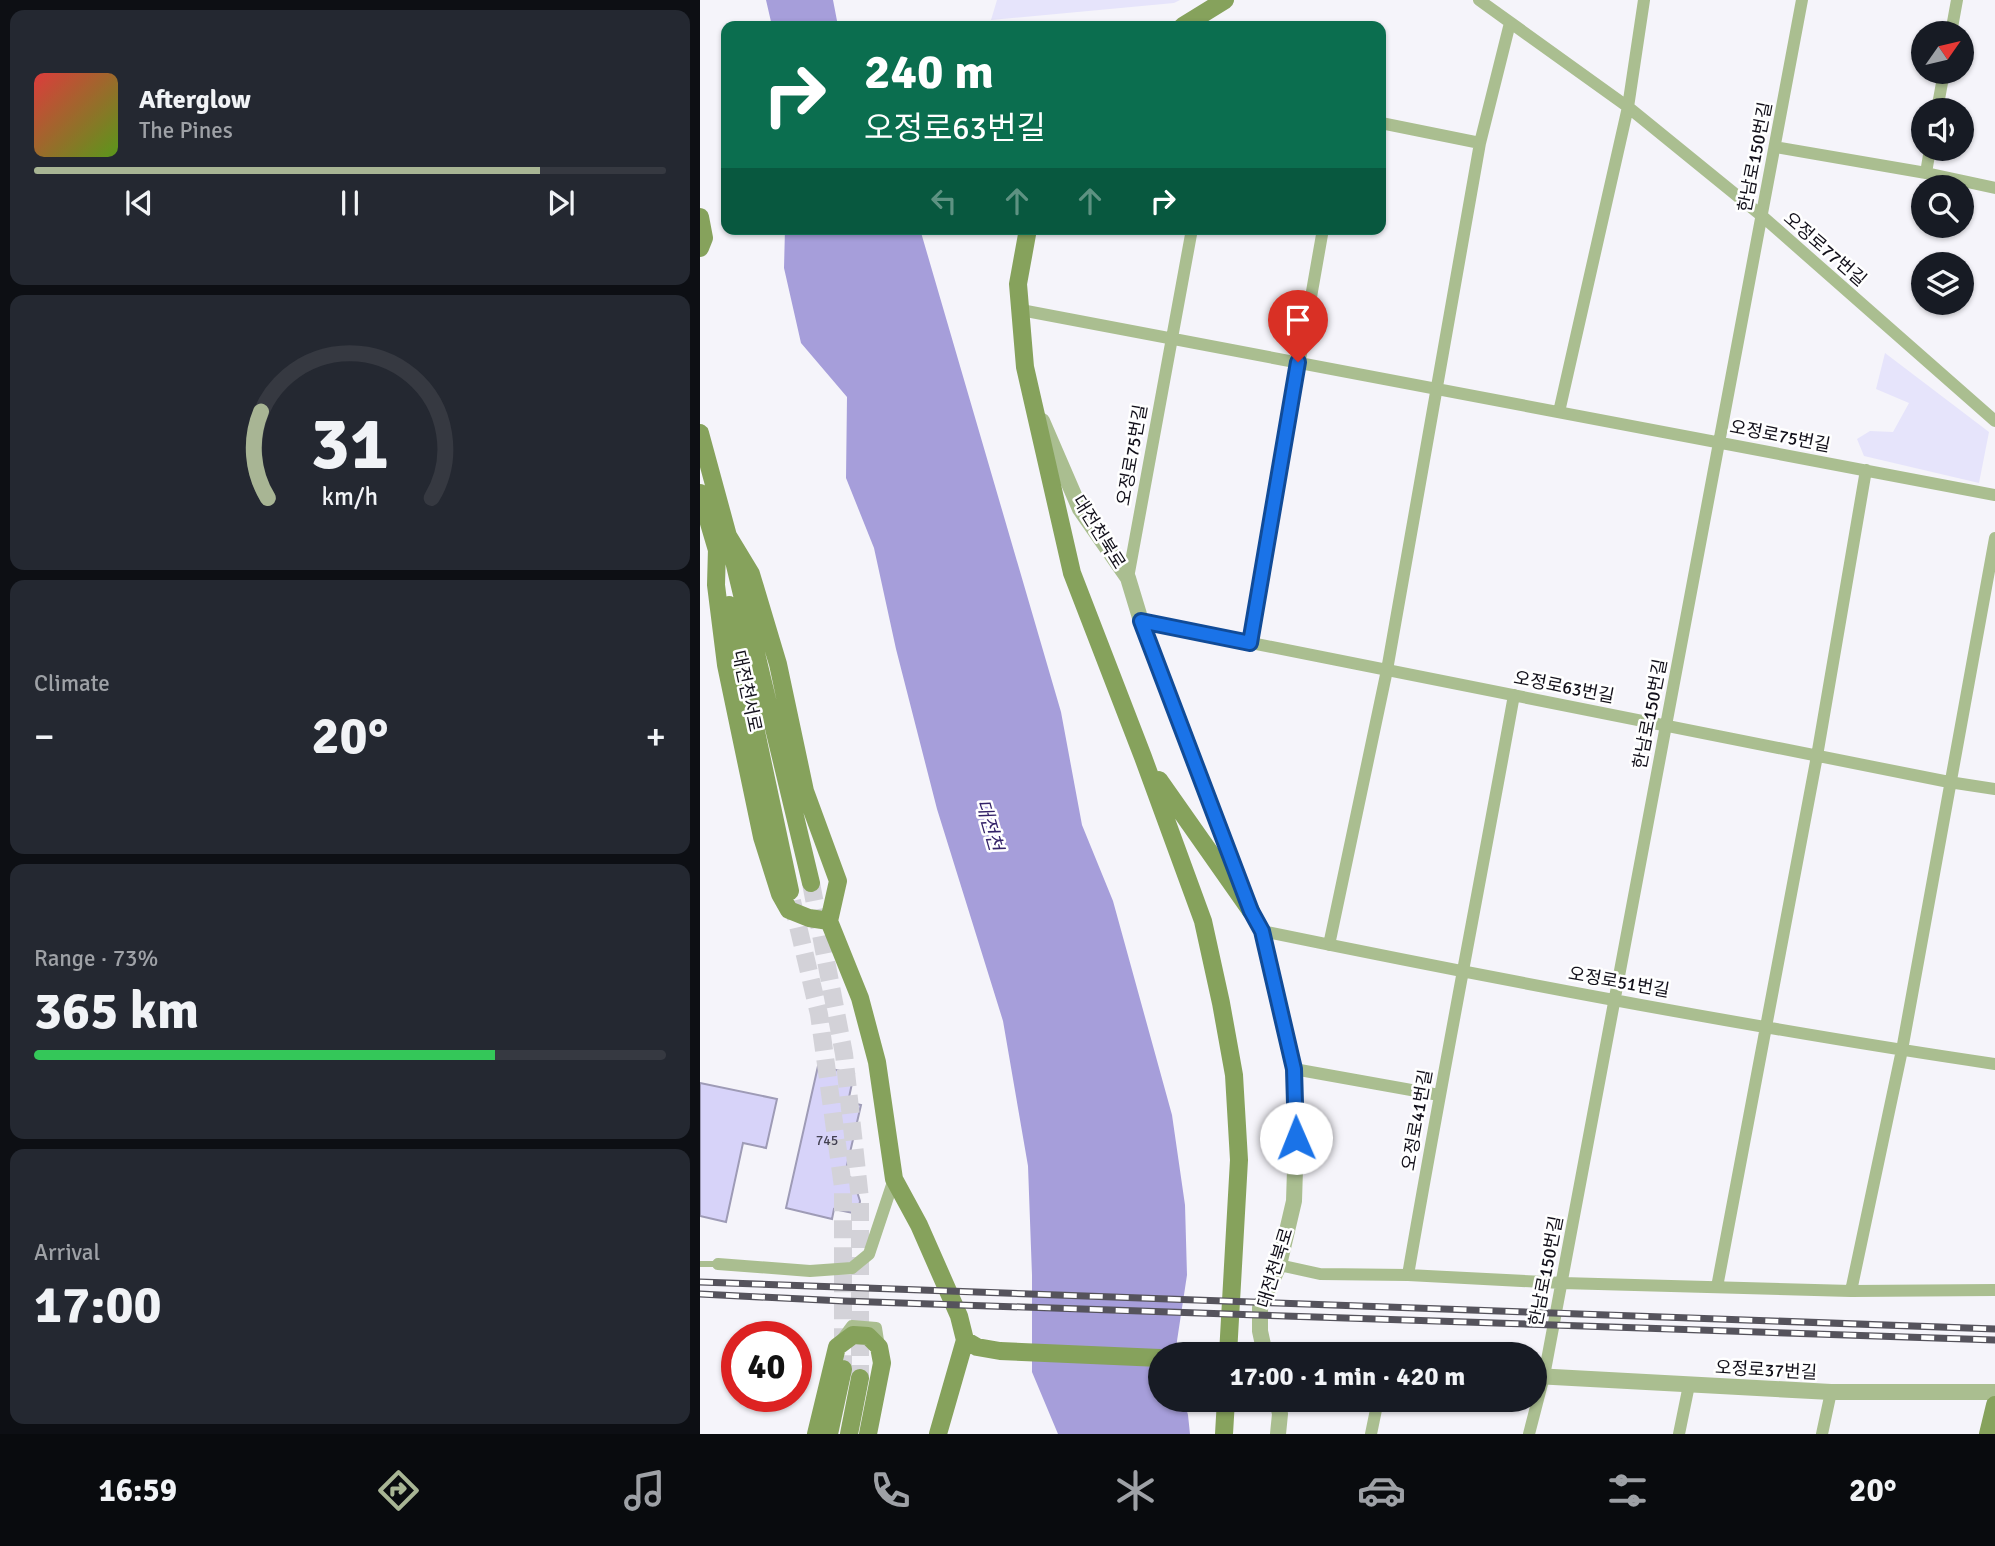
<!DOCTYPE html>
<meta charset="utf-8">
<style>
:root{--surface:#171b24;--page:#242831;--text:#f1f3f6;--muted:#9ea1a6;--line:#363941;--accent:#a8b594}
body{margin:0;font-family:Signika,"Noto Sans KR",sans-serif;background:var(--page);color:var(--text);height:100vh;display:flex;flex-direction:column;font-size:26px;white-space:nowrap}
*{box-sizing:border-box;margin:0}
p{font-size:23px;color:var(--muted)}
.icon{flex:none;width:38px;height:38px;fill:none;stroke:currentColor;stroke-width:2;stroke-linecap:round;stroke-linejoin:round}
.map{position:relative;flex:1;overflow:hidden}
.sheet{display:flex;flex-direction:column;gap:10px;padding:10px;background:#0d0f14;width:700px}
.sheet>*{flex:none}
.banner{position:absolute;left:21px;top:21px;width:665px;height:214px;border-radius:14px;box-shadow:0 2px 5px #0004;background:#0b6e4f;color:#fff;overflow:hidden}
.needle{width:46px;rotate:56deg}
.fabs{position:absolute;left:1211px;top:21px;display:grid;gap:14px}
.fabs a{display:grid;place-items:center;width:63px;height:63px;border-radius:50%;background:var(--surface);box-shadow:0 2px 5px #0004;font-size:35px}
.speed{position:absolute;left:21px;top:1321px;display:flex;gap:14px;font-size:35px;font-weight:700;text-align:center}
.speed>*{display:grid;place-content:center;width:91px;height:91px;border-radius:50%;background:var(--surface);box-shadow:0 2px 5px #0004;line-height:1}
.speed .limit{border:10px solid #d22;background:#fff;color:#111}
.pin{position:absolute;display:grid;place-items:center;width:60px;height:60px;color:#fff;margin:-72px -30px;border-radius:50% 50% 50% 0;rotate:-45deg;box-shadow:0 0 7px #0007}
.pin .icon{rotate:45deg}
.me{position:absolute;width:77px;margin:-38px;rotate:359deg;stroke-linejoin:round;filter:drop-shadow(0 0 5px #0008)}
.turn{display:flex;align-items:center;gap:24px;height:147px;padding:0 28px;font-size:32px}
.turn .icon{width:91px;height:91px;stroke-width:2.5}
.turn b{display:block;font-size:49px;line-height:60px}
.lanes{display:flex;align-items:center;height:66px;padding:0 28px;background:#0003;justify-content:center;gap:35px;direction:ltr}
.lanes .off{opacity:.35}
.big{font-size:52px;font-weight:700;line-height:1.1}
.sheet .widget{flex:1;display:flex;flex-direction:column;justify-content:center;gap:10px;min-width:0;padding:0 24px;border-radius:14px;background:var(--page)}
.sheet .dial{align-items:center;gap:0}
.dial svg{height:182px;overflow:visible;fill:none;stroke:var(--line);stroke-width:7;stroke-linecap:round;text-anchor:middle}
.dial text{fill:var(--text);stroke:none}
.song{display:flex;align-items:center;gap:21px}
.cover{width:84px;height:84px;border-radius:10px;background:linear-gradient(135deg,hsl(0 70% 55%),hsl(90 70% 35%))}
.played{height:7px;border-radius:4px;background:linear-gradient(90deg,var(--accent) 80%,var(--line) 80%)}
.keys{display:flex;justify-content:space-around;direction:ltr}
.heat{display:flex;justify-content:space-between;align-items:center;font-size:38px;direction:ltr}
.charge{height:10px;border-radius:5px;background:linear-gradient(90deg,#34c759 73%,var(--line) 0)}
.trip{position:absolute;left:448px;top:1342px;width:399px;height:70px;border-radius:35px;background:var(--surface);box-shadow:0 2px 5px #0004;font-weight:700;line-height:70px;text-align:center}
.menu{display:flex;height:112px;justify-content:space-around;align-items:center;background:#090b0e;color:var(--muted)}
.menu .icon{width:49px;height:49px}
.menu .on{color:var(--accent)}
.menu b{font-size:32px;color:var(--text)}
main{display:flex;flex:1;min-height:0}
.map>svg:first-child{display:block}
</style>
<main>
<section class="sheet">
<div class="widget">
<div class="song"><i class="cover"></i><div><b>Afterglow</b><p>The Pines</p></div></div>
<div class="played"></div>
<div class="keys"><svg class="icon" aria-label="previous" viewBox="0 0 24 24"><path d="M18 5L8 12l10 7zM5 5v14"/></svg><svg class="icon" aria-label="pause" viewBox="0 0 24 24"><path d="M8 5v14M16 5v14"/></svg><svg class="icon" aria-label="next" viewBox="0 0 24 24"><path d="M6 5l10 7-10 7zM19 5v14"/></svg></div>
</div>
<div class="widget dial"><svg viewBox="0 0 100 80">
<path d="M14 69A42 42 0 1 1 86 69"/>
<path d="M14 69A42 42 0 0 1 11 31" stroke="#a8b594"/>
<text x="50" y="56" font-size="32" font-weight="700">31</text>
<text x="50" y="72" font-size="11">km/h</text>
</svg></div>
<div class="widget"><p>Climate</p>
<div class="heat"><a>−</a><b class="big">20°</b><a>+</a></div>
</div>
<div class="widget"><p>Range · 73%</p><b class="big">365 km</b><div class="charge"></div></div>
<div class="widget"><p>Arrival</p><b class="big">17:00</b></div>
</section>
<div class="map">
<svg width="1295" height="1434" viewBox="0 0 1295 1434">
<rect width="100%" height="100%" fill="#f5f4fa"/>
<path fill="#e6e4fb" d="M297 0H480L474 3 291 20Z
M1185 353 1289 432 1279 483 1164 456 1157 439 1170 431 1193 432 1209 403 1176 389Z"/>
<path fill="#a69eda" d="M66 0H133L138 26H72Z
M85 229H220L361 712 382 825 413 901 472 1115 485 1205 487 1275 475 1354H460V1400H484L488 1415 490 1434H358L332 1372V1275L328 1166 303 1021 237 809 196 649 174 548 146 478 147 397 101 343 84 268Z"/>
<path fill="#d7d3f9" stroke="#9e9bb6" stroke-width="2" d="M118 1066 154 1074 148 1102 161 1105 145 1174 153 1179 160 1201 158 1214 134 1209 132 1219 86 1208Z
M0 1083 77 1099 66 1148 43 1143 26 1222 0 1216Z"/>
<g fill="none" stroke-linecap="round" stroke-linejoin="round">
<path stroke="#d3d2d8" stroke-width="18" stroke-dasharray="18 9" stroke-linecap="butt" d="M111 883 144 1054 160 1199V1378
M92 901 119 1014 143 1187V1369"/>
<path stroke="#aabe90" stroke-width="6" d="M0 1264H18"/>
<path stroke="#aabe90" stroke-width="12" d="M779 0 928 107 1062 216 1295 421
M1251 33 1257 0
M1237 110 1244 72
M681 123 780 143
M1075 147 1226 173 1295 188
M1226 173 1230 149
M321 310 1295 495
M859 412 928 107 944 0
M428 578 492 229
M441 621 1249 782 1295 789
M550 643 623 229
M562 931C805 981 1050 1028 1295 1064
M629 945 687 670 780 143 810 23
M594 1069 739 1095
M18 1264 110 1271 152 1268 169 1254 194 1179
M579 1265 620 1274 708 1275 862 1283 1151 1291 1295 1290
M708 1275C741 1082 779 889 814 695
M1017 1287 1117 756 1166 470
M1151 1291 1202 1050 1295 538
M141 1341 152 1326 176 1328 179 1347
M671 1434 678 1400
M829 1434 844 1376 1102 0
M979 1434 989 1385
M1122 1434 1131 1392"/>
<path stroke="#aabe90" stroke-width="16" d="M342 421 380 509 428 578 441 621 551 911 562 931 594 1069 596 1138 594 1201 579 1265 560 1308V1331L565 1354
M835 1376 1131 1392H1295
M577 1400 580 1414 578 1434"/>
<path stroke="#86a25c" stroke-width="18" d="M483 26 525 0
M0 217 4 238 0 248
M328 229 318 284 325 367 372 573 443 757 503 921 521 1003 534 1075 539 1160 528 1354
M0 433 28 536 111 883
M0 493 19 557
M17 548 16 585 26 665 62 837 80 894 89 910 109 918 129 921 138 881 105 791 78 664 51 574 28 536
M29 605 90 891
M459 780 551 911
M129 921 160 998 177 1062 194 1179 219 1225 259 1316 265 1340 277 1347 300 1351 460 1358
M116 1434 137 1347 153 1335 168 1336 179 1347 182 1363 168 1434
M129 1434 143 1369
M149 1434 160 1378
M238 1434 265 1340
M524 1434 526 1400
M1288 1434 1295 1405"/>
<defs>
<path id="rail" d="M0 1282 1295 1329
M0 1294 143 1301 1295 1340"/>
</defs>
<use href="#rail" stroke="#55535c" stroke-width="7"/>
<use href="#rail" stroke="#fff" stroke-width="4.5" stroke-dasharray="13" stroke-linecap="butt"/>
</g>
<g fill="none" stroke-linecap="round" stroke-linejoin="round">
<defs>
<path id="route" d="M596 1138 594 1069 562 931 551 911 441 621 550 643 598 362"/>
</defs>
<use href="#route" stroke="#114b97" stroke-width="18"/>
<use href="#route" stroke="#1a73e8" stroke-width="12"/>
</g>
<g text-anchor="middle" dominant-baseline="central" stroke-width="5" stroke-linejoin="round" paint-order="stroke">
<g font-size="14" fill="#434152">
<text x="127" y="1140">745</text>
</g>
<g font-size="18" fill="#12101a" stroke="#fff">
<text transform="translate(1055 157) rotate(-79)">한남로150번길</text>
<text transform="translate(1125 249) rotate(41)">오정로77번길</text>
<text transform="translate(1080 436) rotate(11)">오정로75번길</text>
<text transform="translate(432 455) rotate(-80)">오정로75번길</text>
<text transform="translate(399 532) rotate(58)">대전천북로</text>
<text transform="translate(864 687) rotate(11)">오정로63번길</text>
<text transform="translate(47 691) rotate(78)">대전천서로</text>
<text transform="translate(950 714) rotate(-79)">한남로150번길</text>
<text transform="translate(919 982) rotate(10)">오정로51번길</text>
<text transform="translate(717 1120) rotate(-80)">오정로41번길</text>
<text transform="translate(575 1268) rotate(-73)">대전천북로</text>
<text transform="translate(846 1271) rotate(-79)">한남로150번길</text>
<text transform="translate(1066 1370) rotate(3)">오정로37번길</text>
</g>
<g font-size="19" font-style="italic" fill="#332268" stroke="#fff">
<text transform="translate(289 825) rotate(74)">대전천</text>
</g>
</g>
</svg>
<div class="fabs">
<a><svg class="needle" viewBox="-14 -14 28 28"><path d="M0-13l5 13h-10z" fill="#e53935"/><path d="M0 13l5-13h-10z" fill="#9ea1a6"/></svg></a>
<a><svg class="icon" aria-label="sound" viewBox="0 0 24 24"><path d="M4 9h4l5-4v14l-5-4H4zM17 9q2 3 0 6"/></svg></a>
<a><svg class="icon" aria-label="search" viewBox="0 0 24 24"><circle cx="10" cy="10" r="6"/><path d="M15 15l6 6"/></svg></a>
<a><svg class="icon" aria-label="layers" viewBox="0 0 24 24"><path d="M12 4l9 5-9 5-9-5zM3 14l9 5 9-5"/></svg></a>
</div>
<div class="speed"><div class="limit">40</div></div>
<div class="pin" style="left:598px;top:362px;background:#d93025"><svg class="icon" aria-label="arrive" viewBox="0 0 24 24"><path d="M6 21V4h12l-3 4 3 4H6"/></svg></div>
<svg class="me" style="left:596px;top:1138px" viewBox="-20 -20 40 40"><circle r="19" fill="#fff"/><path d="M0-13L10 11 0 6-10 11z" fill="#1a73e8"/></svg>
<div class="trip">17:00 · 1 min · 420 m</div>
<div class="banner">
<div class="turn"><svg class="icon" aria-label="right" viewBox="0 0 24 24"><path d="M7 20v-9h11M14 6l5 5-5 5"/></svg><div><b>240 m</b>오정로63번길</div></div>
<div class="lanes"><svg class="icon off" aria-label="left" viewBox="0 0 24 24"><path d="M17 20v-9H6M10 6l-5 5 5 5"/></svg><svg class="icon off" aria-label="ahead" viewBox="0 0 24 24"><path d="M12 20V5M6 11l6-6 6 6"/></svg><svg class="icon off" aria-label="ahead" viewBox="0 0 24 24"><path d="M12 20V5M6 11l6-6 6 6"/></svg><svg class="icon" aria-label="right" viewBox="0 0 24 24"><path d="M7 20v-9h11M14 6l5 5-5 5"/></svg></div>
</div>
</div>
</main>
<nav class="menu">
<b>16:59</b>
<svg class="icon on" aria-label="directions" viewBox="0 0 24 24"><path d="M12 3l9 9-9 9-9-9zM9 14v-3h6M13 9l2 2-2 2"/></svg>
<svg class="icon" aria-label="music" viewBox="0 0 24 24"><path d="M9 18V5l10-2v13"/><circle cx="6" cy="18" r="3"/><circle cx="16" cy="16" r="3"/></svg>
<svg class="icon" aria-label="phone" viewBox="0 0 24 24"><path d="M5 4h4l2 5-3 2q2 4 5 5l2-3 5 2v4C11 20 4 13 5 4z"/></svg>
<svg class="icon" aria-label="climate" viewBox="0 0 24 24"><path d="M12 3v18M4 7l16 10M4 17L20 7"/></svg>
<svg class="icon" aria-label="car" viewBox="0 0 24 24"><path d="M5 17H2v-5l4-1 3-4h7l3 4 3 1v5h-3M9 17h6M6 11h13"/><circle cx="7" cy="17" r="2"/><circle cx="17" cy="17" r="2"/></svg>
<svg class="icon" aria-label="filters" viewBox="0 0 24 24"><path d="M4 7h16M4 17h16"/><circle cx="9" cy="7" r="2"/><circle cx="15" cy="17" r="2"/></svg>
<b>20°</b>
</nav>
